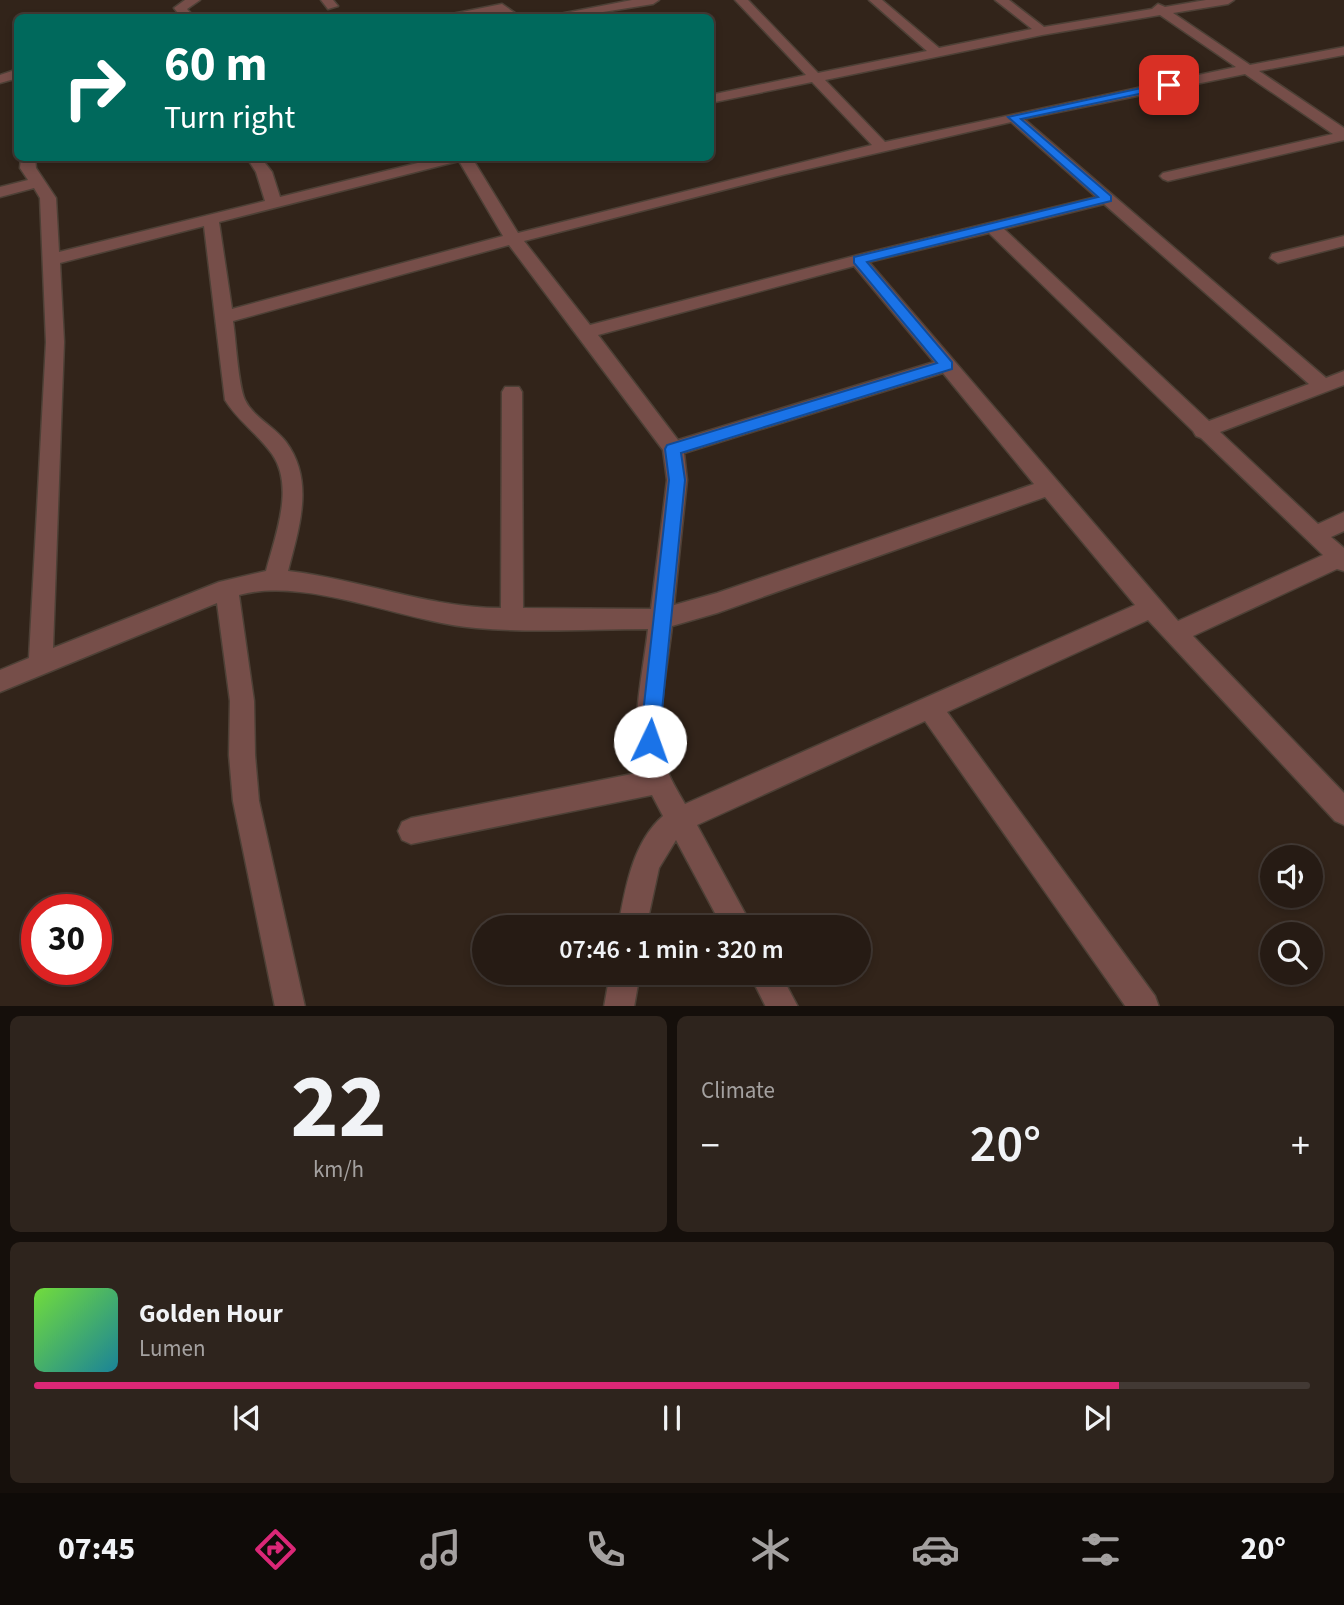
<!DOCTYPE html>
<meta charset="utf-8">
<style>
:root{--surface:#261b14;--page:#2e241d;--text:#f1f3f6;--muted:#a4a1a0;--line:#423934;--accent:#db2777}
body{margin:0;font-family:"Source Sans 3",sans-serif;background:var(--page);color:var(--text);height:100vh;display:flex;flex-direction:column;font-size:26px;white-space:nowrap}
*{box-sizing:border-box;margin:0}
p{font-size:23px;color:var(--muted)}
.icon{flex:none;width:38px;height:38px;fill:none;stroke:currentColor;stroke-width:2;stroke-linecap:round;stroke-linejoin:round}
.map{position:relative;height:1006px;overflow:hidden}
.side{display:flex;flex-direction:column;gap:10px;padding:10px;background:#150f0b;flex:1}
.side>*{flex:none}
.hud{position:absolute;left:14px;top:14px;width:700px;height:147px;border-radius:10px;box-shadow:0 4px 10px #0003,0 0 0 2px var(--line);background:#00695c;color:#fff;overflow:hidden}
.buttons{position:absolute;left:1260px;top:845px;display:grid;gap:14px}
.buttons a{display:grid;place-items:center;width:63px;height:63px;border-radius:50%;background:var(--surface);box-shadow:0 4px 10px #0003,0 0 0 2px var(--line);font-size:35px}
.speed{position:absolute;left:21px;top:894px;display:flex;gap:14px;font-size:35px;font-weight:700;text-align:center}
.speed>*{display:grid;place-content:center;width:91px;height:91px;border-radius:50%;background:var(--surface);box-shadow:0 4px 10px #0003,0 0 0 2px var(--line);line-height:1}
.speed .limit{border:10px solid #d22;background:#fff;color:#111}
.pin{position:absolute;display:grid;place-items:center;width:60px;height:60px;color:#fff;margin:-30px;border-radius:14px;box-shadow:0 4px 10px #0006}
.me{position:absolute;width:77px;margin:-38px;rotate:3deg;stroke-linejoin:round;filter:drop-shadow(0 0 5px #0008)}
.turn{display:flex;align-items:center;gap:24px;height:147px;padding:0 35px;font-size:32px}
.turn .icon{width:91px;height:91px;stroke-width:2.5}
.turn b{display:block;font-size:49px;line-height:60px}
.big{font-size:52px;font-weight:600;line-height:1.1}
.side .card{flex:1;display:flex;flex-direction:column;justify-content:center;gap:10px;min-width:0;padding:0 24px;border-radius:10px;background:var(--page)}
.side .dial{align-items:center;gap:0}
.dial b{font-size:91px;line-height:1}
.song{display:flex;align-items:center;gap:21px}
.cover{width:84px;height:84px;border-radius:10px;background:linear-gradient(135deg,hsl(100 70% 55%),hsl(190 70% 35%))}
.played{height:7px;border-radius:4px;background:linear-gradient(90deg,var(--accent) 85%,var(--line) 85%)}
.keys{display:flex;justify-content:space-around;direction:ltr}
.heat{display:flex;justify-content:space-between;align-items:center;font-size:38px;direction:ltr}
.side .tiles{flex:1;display:grid;gap:10px;grid-template-columns:1fr 1fr}
.card:last-child{grid-column:span 2}
.trip{position:absolute;left:472px;top:915px;width:399px;height:70px;border-radius:35px;background:var(--surface);box-shadow:0 4px 10px #0003,0 0 0 2px var(--line);font-weight:600;line-height:70px;text-align:center}
.tab-bar{display:flex;height:112px;justify-content:space-around;align-items:center;background:#0f0b08;color:var(--muted)}
.tab-bar .icon{width:49px;height:49px}
.tab-bar .active{color:var(--accent)}
.tab-bar b{font-size:32px;color:var(--text)}
.map>svg:first-child{display:block}
</style>
<div class="map">
<svg width="1344" height="1007" viewBox="0 0 1344 1007">
<rect width="100%" height="100%" fill="#32241a"/>
<g fill="none" stroke-linecap="round" stroke-linejoin="round">
<defs>
<path id="street" d="M185 0H200L187 9 195 18H182L174 8Z
M321 0H333L338 6 328 9Z
M632 0H659L653 4 603 12 606 18 588 15 539 18Z
M735 0H748L818 73 927 51 869 0H882L939 48 1032 29 995 0H1009L1044 27 1152 9 1158 4 1165 7 1206 0H1234L1228 4 1173 13 1250 65 1344 47V55L1259 71 1344 128V140L1168 181 1163 179 1160 176 1163 173 1333 134 1245 74 1024 119 1326 378 1344 371V385L1220 432 1318 524 1344 512V531L1331 537 1344 548V571L1337 569 1193 636 1344 793V825L1335 821 1148 620 947 712 1155 996 1159 1007H1126L925 721 697 825 753 928H723L676 840 659 868 646 928H618C625 890 632 843 663 816L652 795 411 844 402 840 398 831 402 822 411 818 642 772C629 727 643 675 648 629 592 629 533 633 476 628 403 622 307 576 239 595L254 701 255 755 259 801 305 1007H275L233 801 229 755 230 701 217 603 0 692V670L29 658 46 342 40 198 34 188 0 197V187L28 180 20 168 21 158H35L36 168 56 198 59 252 265 201 256 172 247 158H261L272 172 280 197 438 158H472L518 233 872 145 812 82 710 103V95L806 75ZM1160 15 1236 67 885 142 825 80 1042 35ZM1011 122 1096 197 858 255 590 325 524 241 782 175ZM459 161 503 236 232 309 219 222ZM1104 204 1309 384 1209 421 1004 229ZM204 226 225 400C238 421 258 434 272 454 295 487 275 536 266 571L219 582 53 648 64 342 60 263ZM989 233 1193 431 1196 436 1201 438 1323 555 1178 621 869 262ZM509 245 663 450 667 480 651 609 523 608 522 392 519 387H505L502 392 501 608C428 608 360 579 288 571 299 528 315 481 286 442 275 427 253 417 245 400 238 385 236 340 233 321ZM854 266 934 362 678 440 598 335ZM943 373 1034 484 717 593 674 605 687 480 684 453ZM1045 497 1135 605 685 804C676 788 666 773 663 755 656 716 668 665 672 626L717 613Z
M502 4 522 18H507L500 12 465 18H432Z
M18 69V78L0 83V75Z
M1344 236V246L1278 263 1270 258 1272 254Z
M610 973H640L634 1007H604Z
M749 973H780L798 1007H766Z"/>
</defs>
<use href="#street" stroke="#4d4036" stroke-width="3"/>
<use href="#street" fill="#764e49" fill-rule="evenodd"/>
</g>
<path fill="#1a73e8" stroke="#114b97" stroke-width="2" d="M1169 82 1172 83V87L1021 119 1111 196V201L867 262 952 362V369L681 453 685 480 659 741 656 747 650 750 643 747 640 741 669 480 665 449 667 445 937 363 854 263V257L1098 197 1008 117Z"/>
</svg>
<div class="buttons">
<a><svg class="icon" aria-label="sound" viewBox="0 0 24 24"><path d="M4 9h4l5-4v14l-5-4H4zM17 9q2 3 0 6"/></svg></a>
<a><svg class="icon" aria-label="search" viewBox="0 0 24 24"><circle cx="10" cy="10" r="6"/><path d="M15 15l6 6"/></svg></a>
</div>
<div class="speed"><div class="limit">30</div></div>
<div class="pin" style="left:1169px;top:85px;background:#d93025"><svg class="icon" aria-label="arrive" viewBox="0 0 24 24"><path d="M6 21V4h12l-3 4 3 4H6"/></svg></div>
<svg class="me" style="left:650px;top:741px" viewBox="-20 -20 40 40"><circle r="19" fill="#fff"/><path d="M0-13L10 11 0 6-10 11z" fill="#1a73e8"/></svg>
<div class="trip">07:46 · 1 min · 320 m</div>
<div class="hud">
<div class="turn"><svg class="icon" aria-label="right" viewBox="0 0 24 24"><path d="M7 20v-9h11M14 6l5 5-5 5"/></svg><div><b>60 m</b>Turn right</div></div>
</div>
</div>
<section class="side">
<div class="tiles">
<div class="card dial"><b>22</b><p>km/h</p></div>
<div class="card"><p>Climate</p>
<div class="heat"><a>−</a><b class="big">20°</b><a>+</a></div>
</div>
<div class="card">
<div class="song"><i class="cover"></i><div><b>Golden Hour</b><p>Lumen</p></div></div>
<div class="played"></div>
<div class="keys"><svg class="icon" aria-label="previous" viewBox="0 0 24 24"><path d="M18 5L8 12l10 7zM5 5v14"/></svg><svg class="icon" aria-label="pause" viewBox="0 0 24 24"><path d="M8 5v14M16 5v14"/></svg><svg class="icon" aria-label="next" viewBox="0 0 24 24"><path d="M6 5l10 7-10 7zM19 5v14"/></svg></div>
</div>
</div>
</section>
<nav class="tab-bar">
<b>07:45</b>
<svg class="icon active" aria-label="directions" viewBox="0 0 24 24"><path d="M12 3l9 9-9 9-9-9zM9 14v-3h6M13 9l2 2-2 2"/></svg>
<svg class="icon" aria-label="music" viewBox="0 0 24 24"><path d="M9 18V5l10-2v13"/><circle cx="6" cy="18" r="3"/><circle cx="16" cy="16" r="3"/></svg>
<svg class="icon" aria-label="phone" viewBox="0 0 24 24"><path d="M5 4h4l2 5-3 2q2 4 5 5l2-3 5 2v4C11 20 4 13 5 4z"/></svg>
<svg class="icon" aria-label="climate" viewBox="0 0 24 24"><path d="M12 3v18M4 7l16 10M4 17L20 7"/></svg>
<svg class="icon" aria-label="car" viewBox="0 0 24 24"><path d="M5 17H2v-5l4-1 3-4h7l3 4 3 1v5h-3M9 17h6M6 11h13"/><circle cx="7" cy="17" r="2"/><circle cx="17" cy="17" r="2"/></svg>
<svg class="icon" aria-label="filters" viewBox="0 0 24 24"><path d="M4 7h16M4 17h16"/><circle cx="9" cy="7" r="2"/><circle cx="15" cy="17" r="2"/></svg>
<b>20°</b>
</nav>
